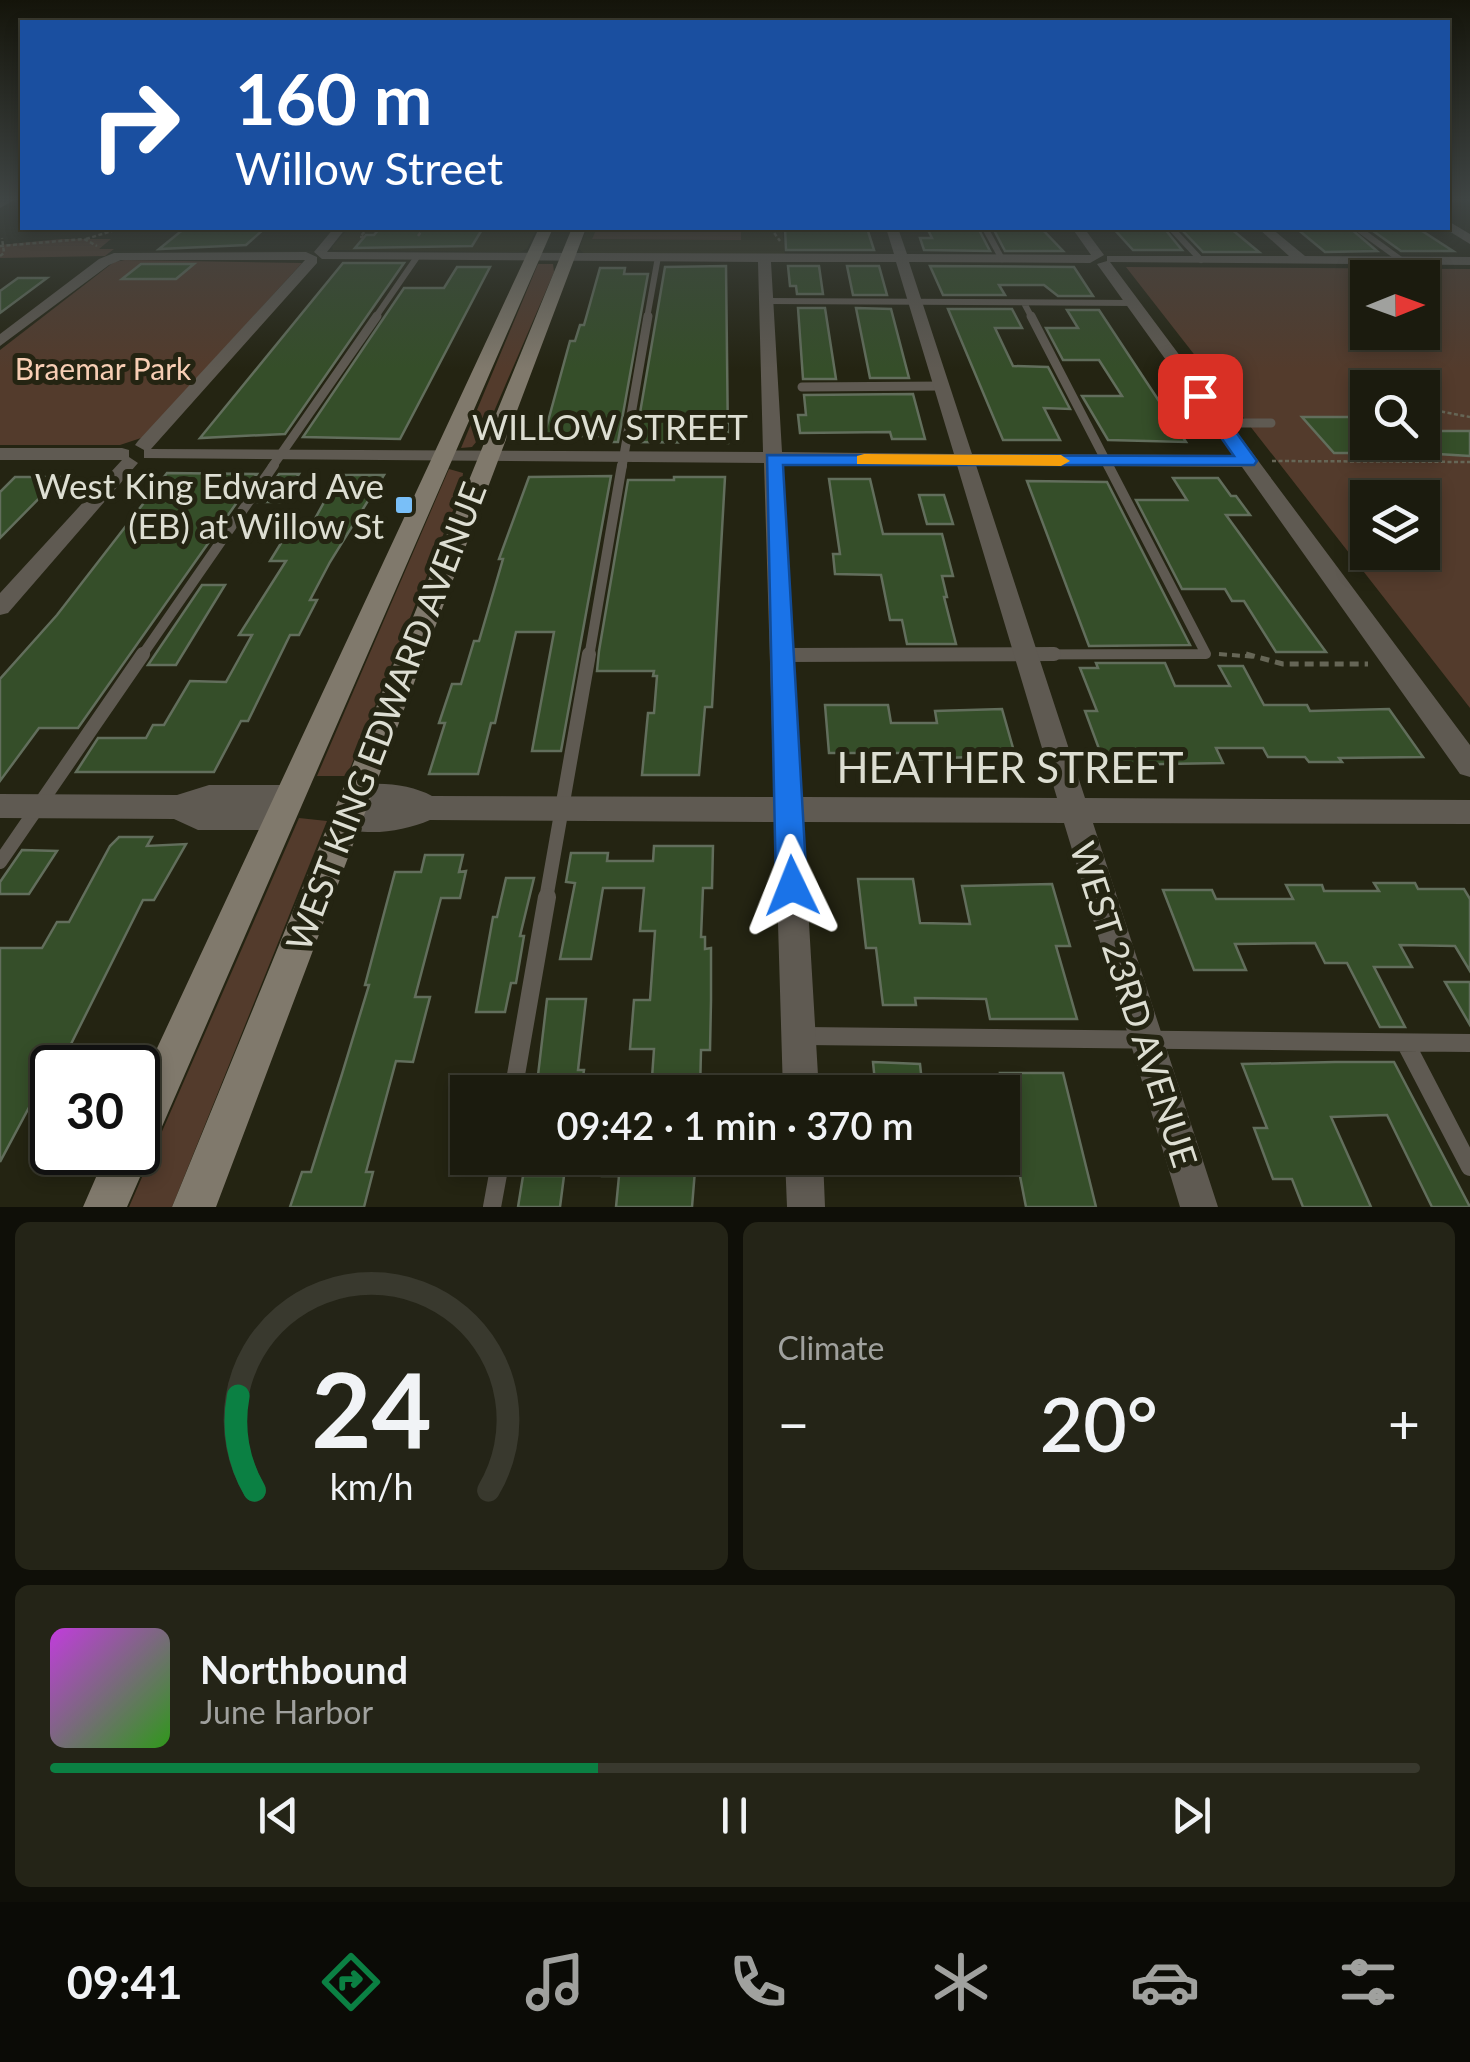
<!DOCTYPE html>
<meta charset="utf-8">
<style>
:root{--surface:#1b1b0e;--page:#242417;--text:#f1f3f6;--muted:#a0a19e;--line:#39392e;--accent:#0b8043}
body{margin:0;font-family:Lato,sans-serif;background:var(--page);color:var(--text);height:100vh;display:flex;flex-direction:column;font-size:38px;white-space:nowrap}
*{box-sizing:border-box;margin:0}
p{font-size:32px;color:var(--muted)}
.icon{flex:none;width:55px;height:55px;fill:none;stroke:currentColor;stroke-width:2;stroke-linecap:round;stroke-linejoin:round}
.map{position:relative;height:1207px;overflow:hidden}
.panel{display:flex;flex-direction:column;gap:15px;padding:15px;background:#0f0f08;flex:1}
.panel>*{flex:none}
.top-card{position:absolute;left:20px;top:20px;width:1430px;height:210px;border-radius:0px;box-shadow:0 5px 15px #0003,0 0 0 2px var(--line);background:#1a4fa0;color:#fff;overflow:hidden}
.needle{width:65px;rotate:89deg}
.fabs{position:absolute;left:1350px;top:260px;display:grid;gap:20px}
.fabs a{display:grid;place-items:center;width:90px;height:90px;border-radius:0px;background:var(--surface);box-shadow:0 5px 15px #0003,0 0 0 2px var(--line);font-size:50px}
.speed{position:absolute;left:30px;top:1045px;display:flex;gap:20px;font-size:50px;font-weight:700;text-align:center}
.speed>*{display:grid;place-content:center;width:130px;height:130px;border-radius:50%;background:var(--surface);box-shadow:0 5px 15px #0003,0 0 0 2px var(--line);line-height:1}
.speed .limit{border:5px solid #111;border-radius:15px;background:#fff;color:#111}
.pin{position:absolute;display:grid;place-items:center;width:85px;height:85px;color:#fff;margin:-42px;border-radius:20px;box-shadow:0 5px 15px #0006}
.me{position:absolute;width:110px;margin:-55px;rotate:358deg;stroke-linejoin:round;filter:drop-shadow(0 0 8px #0008)}
.turn{display:flex;align-items:center;gap:35px;height:210px;padding:0 50px;font-size:45px}
.turn .icon{width:130px;height:130px;stroke-width:2.5}
.turn b{display:block;font-size:70px;line-height:85px}
.big{font-size:75px;font-weight:600;line-height:1.1}
.panel .widget{flex:1;display:flex;flex-direction:column;justify-content:center;gap:15px;min-width:0;padding:0 35px;border-radius:15px;background:var(--page)}
.panel .dial{align-items:center;gap:0}
.dial svg{height:260px;overflow:visible;fill:none;stroke:var(--line);stroke-width:7;stroke-linecap:round;text-anchor:middle}
.dial text{fill:var(--text);stroke:none}
.song{display:flex;align-items:center;gap:30px}
.cover{width:120px;height:120px;border-radius:15px;background:linear-gradient(135deg,hsl(290 70% 55%),hsl(110 70% 35%))}
.played{height:10px;border-radius:5px;background:linear-gradient(90deg,var(--accent) 40%,var(--line) 40%)}
.keys{display:flex;justify-content:space-around;direction:ltr}
.heat{display:flex;justify-content:space-between;align-items:center;font-size:55px;direction:ltr}
.panel .tiles{flex:1;display:grid;gap:15px;grid-template-columns:1fr 1fr}
.widget:last-child{grid-column:span 2}
.trip{position:absolute;left:450px;top:1075px;width:570px;height:100px;border-radius:0px;background:var(--surface);box-shadow:0 5px 15px #0003,0 0 0 2px var(--line);font-weight:600;line-height:100px;text-align:center}
.menu{display:flex;height:160px;justify-content:space-around;align-items:center;background:#0b0b06;color:var(--muted)}
.menu .icon{width:70px;height:70px}
.menu .current{color:var(--accent)}
.menu b{font-size:45px;color:var(--text)}
.map>svg:first-child{display:block}
</style>
<div class="map">
<svg width="1470" height="1207" viewBox="0 0 1470 1207">
<rect width="100%" height="100%" fill="#242412"/>
<path fill="#2d2d14" d="M349 228H537L527 249 519 252 333 250 332 247Z
M587 228H782L785 255 585 254 579 249Z"/>
<path fill="#533b2c" fill-rule="evenodd" d="M597 228H741V240L592 239Z
M61 239H111L99 249H114L105 256 0 258V245Z
M125 260 302 263 144 437 120 445H0V350L114 262Z
M538 264H553L554 272 486 430 472 447 461 448Z
M1126 267 1470 269V708ZM1368 278H1422V332H1368ZM1368 388H1422V442H1368ZM1368 498H1422V552H1368Z
M449 469 463 473 461 490 347 776H317Z
M299 818 327 821 172 1207H129Z"/>
<path fill="#354e29" stroke="#626e5c" stroke-width="2.5" d="M185 228H265L246 245 159 249Z
M380 228H483L472 246 355 248 366 235H374Z
M785 228H867L874 250H786Z
M927 228H978L990 251 924 250 920 238H932Z
M993 228H1041L1063 251H1005Z
M1113 228H1164L1182 250H1133Z
M1180 228H1230L1259 252H1203Z
M1296 228H1350L1377 251 1325 252Z
M1369 228 1419 229 1453 251H1401Z
M343 263H404L285 434 200 438Z
M141 264H194L176 279H122Z
M726 266 728 443 635 442 665 267Z
M788 266H819L823 294H797L796 286H790Z
M847 266H879L887 295H853Z
M930 266 1074 267 1093 296H1058L1044 285H999L1005 295H943Z
M457 267H490L400 439 303 437 404 288H444Z
M600 268H625L624 274H648L618 442H607L608 436H544L570 341H575L580 325H584Z
M18 278H47L0 313V291Z
M798 308H825L836 379H803Z
M856 308 891 309 909 378H870Z
M948 309H1012L1022 328H995L1013 366 1048 367 1070 409 1044 408 1060 440H1003Z
M1067 310H1099L1186 442 1108 440 1082 396H1122L1099 360H1063L1046 328H1078Z
M913 394 925 439H892L890 432 800 433 798 415H806L804 395Z
M1302 417H1368V453H1334Z
M1422 418 1436 431H1470V456L1422 453Z
M167 473 257 474 78 728H39L0 781V679L57 615Z
M279 474H299L281 502H259Z
M339 475H384L330 562 310 600H317L299 635H290L248 721H241L214 772H76L98 738H146L153 725H164L190 681 226 682 252 635H239L286 561H270L286 535H306Z
M611 476 561 751H532L554 632H516L495 723H491L478 774H429L445 723H439L452 684H461L474 641H479L503 559H499L529 477Z
M15 477H60L0 538V492Z
M674 477H725L712 707H705L699 775H642L648 713H654L657 676H653L654 671H597L599 651 628 480H674Z
M1173 478H1218L1231 496H1236L1250 515H1226L1326 652H1276L1244 601H1232L1225 589H1182L1136 500H1187Z
M829 479H870L883 534H942L953 576H942L947 597H944L956 644H907L902 620H890L881 575 835 574 833 554H840Z
M1027 481 1107 482 1190 645 1089 646Z
M919 495H944L953 524H927Z
M202 585H225L176 665H148Z
M1096 663H1165L1175 686H1230L1219 666H1243L1264 705H1307L1310 711 1389 709 1423 757 1339 758 1342 762H1309L1305 757H1268L1263 748H1216L1223 763 1105 765 1085 711H1097L1080 668H1098Z
M825 705H888L891 723H937L935 711 1002 709 1015 755 902 760 901 753H829Z
M119 837H152L147 846 186 844 154 900H143L59 1068H50L0 1162V948H42L57 922H69L110 846Z
M654 846H713L712 888H703L701 937H705V949L711 948V1001L710 1050H701L700 1092H651L654 1049H630L634 1000H650L655 931H640L644 888H603L591 959H560L575 883 566 882 571 853H608L607 861H653Z
M22 850 57 851 29 894H0V882Z
M425 855H463L459 872 466 871 460 898H441L415 997H430L413 1062 396 1061 366 1172H373L364 1207H290L302 1172H311L342 1074 369 985H365L395 872H421Z
M506 878H534L520 936H524L516 983H511L505 1012H476L493 917H497Z
M858 879H913L920 923 970 924 962 886 1052 884 1070 946H1056L1077 1019H990L986 999 915 998 916 1005H883L876 948H866Z
M1374 883H1415L1418 889H1464L1470 899V971L1455 946 1400 945 1412 967H1374L1405 1027H1380L1347 963H1325L1315 943 1235 944 1246 970H1194L1163 890H1212L1216 899H1293L1286 885H1322L1324 891H1379Z
M1445 982H1470V1025Z
M547 999H586L578 1070H584L581 1092H536Z
M873 1062 920 1064 923 1092H876Z
M1335 1062H1394L1470 1207H1432L1387 1115 1331 1117 1371 1207H1303L1292 1179H1273L1254 1128H1267L1242 1064Z
M1000 1073H1063L1096 1207H1026Z
M604 1158H696L692 1207H616L619 1176H602Z
M523 1176H564L560 1207H518Z"/>
<g fill="none" stroke-linecap="round" stroke-linejoin="round">
<path stroke="#666656" stroke-width="2.5" stroke-dasharray="4 2.5" stroke-linecap="butt" d="M763 228 772 230 780 241
M418 236 424 228
M364 237H360L367 229
M86 239 115 230
M0 246 84 239 97 246
M0 256 4 253 2 238
M1358 401H1368
M1422 408 1470 417
M1422 422H1441
M1419 450 1431 462
M1272 461 1470 462"/>
<path stroke="#666656" stroke-width="4" stroke-dasharray="8 5" stroke-linecap="butt" d="M1219 654 1256 657"/>
<path stroke="#666656" stroke-width="5" stroke-dasharray="9 6" stroke-linecap="butt" d="M1246 654 1283 664H1368"/>
<path stroke="#5f5a52" stroke-width="6" d="M985 228 1002 259
M1171 228 1201 260
M1357 228 1401 260
M767 301 1133 303
M1024 303 1032 318
M375 318 417 257
M647 318 658 257"/>
<path stroke="#5f5a52" stroke-width="9" d="M1031 316 1109 467
M802 387 943 386
M1221 423H1271
M272 467 377 316
M622 467 648 316"/>
<path stroke="#5f5a52" stroke-width="10" d="M784 655 1206 654 1108 465
M141 657 274 465
M589 657 622 465"/>
<path stroke="#5f5a52" stroke-width="14" d="M784 655 1054 654
M0 862 143 654
M546 899 589 654"/>
<path stroke="#5f5a52" stroke-width="18" d="M804 1036 1470 1043
M1406 1044 1470 1167
M513 1092 547 897
M492 1207 501 1158"/>
<path fill="#5f5a52" fill-rule="evenodd" d="M0 200H14L0 208Z
M1448 221 1470 234V244L1444 228H1448Z
M334 228H346L327 252 894 254 886 228H898L907 254 1091 255 1072 228H1084L1104 255 1090 263 909 262 972 454 1234 455 1097 264 1107 261V256H1289L1258 228H1271L1305 256 1470 257V265L1110 262 1470 745V777L1460 774 1242 467 976 465 1085 798 1470 800V824L1093 823 1218 1207H1180L1064 823 803 822 819 1092H783L775 822 430 820C402 832 365 837 336 826L332 817 336 808 343 806 339 798 343 789C369 780 408 783 432 796L774 797 764 463 144 458V450L135 445 138 441 305 260H121L109 265 0 346V334L99 259 114 253 306 252 317 257V263L151 449 763 452 758 262 322 259 314 252ZM771 262H896L954 454 782 452ZM782 464 957 465 1057 798 802 797Z
M0 448H122L129 450V457L138 463 8 613 0 615V593L122 460H0Z
M209 785H289L299 788 303 797 299 806 290 809 294 817 290 826 280 830H198L174 819 0 818V794L177 795Z
M785 1158H823L825 1207H787Z"/>
<path fill="#80796c" fill-rule="evenodd" d="M539 228H553L127 1207H83L107 1152H138V1089Z
M572 228H586L216 1207H172Z"/>
</g>
<linearGradient id="sky" x2="0" y2="1"><stop stop-color="#14140a"/><stop offset="0.54" stop-color="#3f4544"/><stop offset="1" stop-color="#3f4544" stop-opacity="0"/></linearGradient>
<rect width="1470" height="369" fill="url(#sky)"/>
<path fill="#1a73e8" stroke="#114b97" stroke-width="2.5" d="M1194 392H1207L1257 461 1254 465H783L807 886 803 897 792 901 781 897 776 886 767 455 1234 456 1192 396Z"/>
<path fill="#f59e0b" d="M864 454 1061 455 1070 461 1061 466 857 464V456Z"/>
<rect fill="#79bff8" stroke="#242412" stroke-width="4" x="394" y="495" width="20" height="20" rx="5"/>
<g text-anchor="middle" dominant-baseline="central" stroke-width="10" stroke-linejoin="round" paint-order="stroke">
<g font-size="30" fill="#f7ceb4" stroke="#242412">
<text x="103" y="368">Braemar Park</text>
</g>
<g font-size="35" fill="#ddded2" stroke="#242412">
<text x="610" y="426">WILLOW STREET</text>
<text transform="translate(385 716) rotate(-69)">WEST KING EDWARD AVENUE</text>
<text transform="translate(1135 1004) rotate(72)">WEST 23RD AVENUE</text>
</g>
<g font-size="35" fill="#ddded2" stroke="#242412" text-anchor="end">
<text x="384" y="485">West King Edward Ave<tspan x="384" dy="40">(EB) at Willow St</tspan></text>
</g>
<g font-size="42" fill="#ddded2" stroke="#242412">
<text x="1010" y="767">HEATHER STREET</text>
</g>
</g>
</svg>
<div class="fabs">
<a><svg class="needle" viewBox="-14 -14 28 28"><path d="M0-13l5 13h-10z" fill="#e53935"/><path d="M0 13l5-13h-10z" fill="#a0a19e"/></svg></a>
<a><svg class="icon" aria-label="search" viewBox="0 0 24 24"><circle cx="10" cy="10" r="6"/><path d="M15 15l6 6"/></svg></a>
<a><svg class="icon" aria-label="layers" viewBox="0 0 24 24"><path d="M12 4l9 5-9 5-9-5zM3 14l9 5 9-5"/></svg></a>
</div>
<div class="speed"><div class="limit">30</div></div>
<div class="pin" style="left:1200px;top:396px;background:#d93025"><svg class="icon" aria-label="arrive" viewBox="0 0 24 24"><path d="M6 21V4h12l-3 4 3 4H6"/></svg></div>
<svg class="me" style="left:792px;top:886px" viewBox="-20 -20 40 40"><path d="M0-17L14 15 0 8-14 15z" fill="#1a73e8" stroke="#fff" stroke-width="4"/></svg>
<div class="trip">09:42 · 1 min · 370 m</div>
<div class="top-card">
<div class="turn"><svg class="icon" aria-label="right" viewBox="0 0 24 24"><path d="M7 20v-9h11M14 6l5 5-5 5"/></svg><div><b>160 m</b>Willow Street</div></div>
</div>
</div>
<section class="panel">
<div class="tiles">
<div class="widget dial"><svg viewBox="0 0 100 80">
<path d="M14 69A42 42 0 1 1 86 69"/>
<path d="M14 69A42 42 0 0 1 9 40" stroke="#0b8043"/>
<text x="50" y="56" font-size="32" font-weight="700">24</text>
<text x="50" y="72" font-size="11">km/h</text>
</svg></div>
<div class="widget"><p>Climate</p>
<div class="heat"><a>−</a><b class="big">20°</b><a>+</a></div>
</div>
<div class="widget">
<div class="song"><i class="cover"></i><div><b>Northbound</b><p>June Harbor</p></div></div>
<div class="played"></div>
<div class="keys"><svg class="icon" aria-label="previous" viewBox="0 0 24 24"><path d="M18 5L8 12l10 7zM5 5v14"/></svg><svg class="icon" aria-label="pause" viewBox="0 0 24 24"><path d="M8 5v14M16 5v14"/></svg><svg class="icon" aria-label="next" viewBox="0 0 24 24"><path d="M6 5l10 7-10 7zM19 5v14"/></svg></div>
</div>
</div>
</section>
<nav class="menu">
<b>09:41</b>
<svg class="icon current" aria-label="directions" viewBox="0 0 24 24"><path d="M12 3l9 9-9 9-9-9zM9 14v-3h6M13 9l2 2-2 2"/></svg>
<svg class="icon" aria-label="music" viewBox="0 0 24 24"><path d="M9 18V5l10-2v13"/><circle cx="6" cy="18" r="3"/><circle cx="16" cy="16" r="3"/></svg>
<svg class="icon" aria-label="phone" viewBox="0 0 24 24"><path d="M5 4h4l2 5-3 2q2 4 5 5l2-3 5 2v4C11 20 4 13 5 4z"/></svg>
<svg class="icon" aria-label="climate" viewBox="0 0 24 24"><path d="M12 3v18M4 7l16 10M4 17L20 7"/></svg>
<svg class="icon" aria-label="car" viewBox="0 0 24 24"><path d="M5 17H2v-5l4-1 3-4h7l3 4 3 1v5h-3M9 17h6M6 11h13"/><circle cx="7" cy="17" r="2"/><circle cx="17" cy="17" r="2"/></svg>
<svg class="icon" aria-label="filters" viewBox="0 0 24 24"><path d="M4 7h16M4 17h16"/><circle cx="9" cy="7" r="2"/><circle cx="15" cy="17" r="2"/></svg>
</nav>
